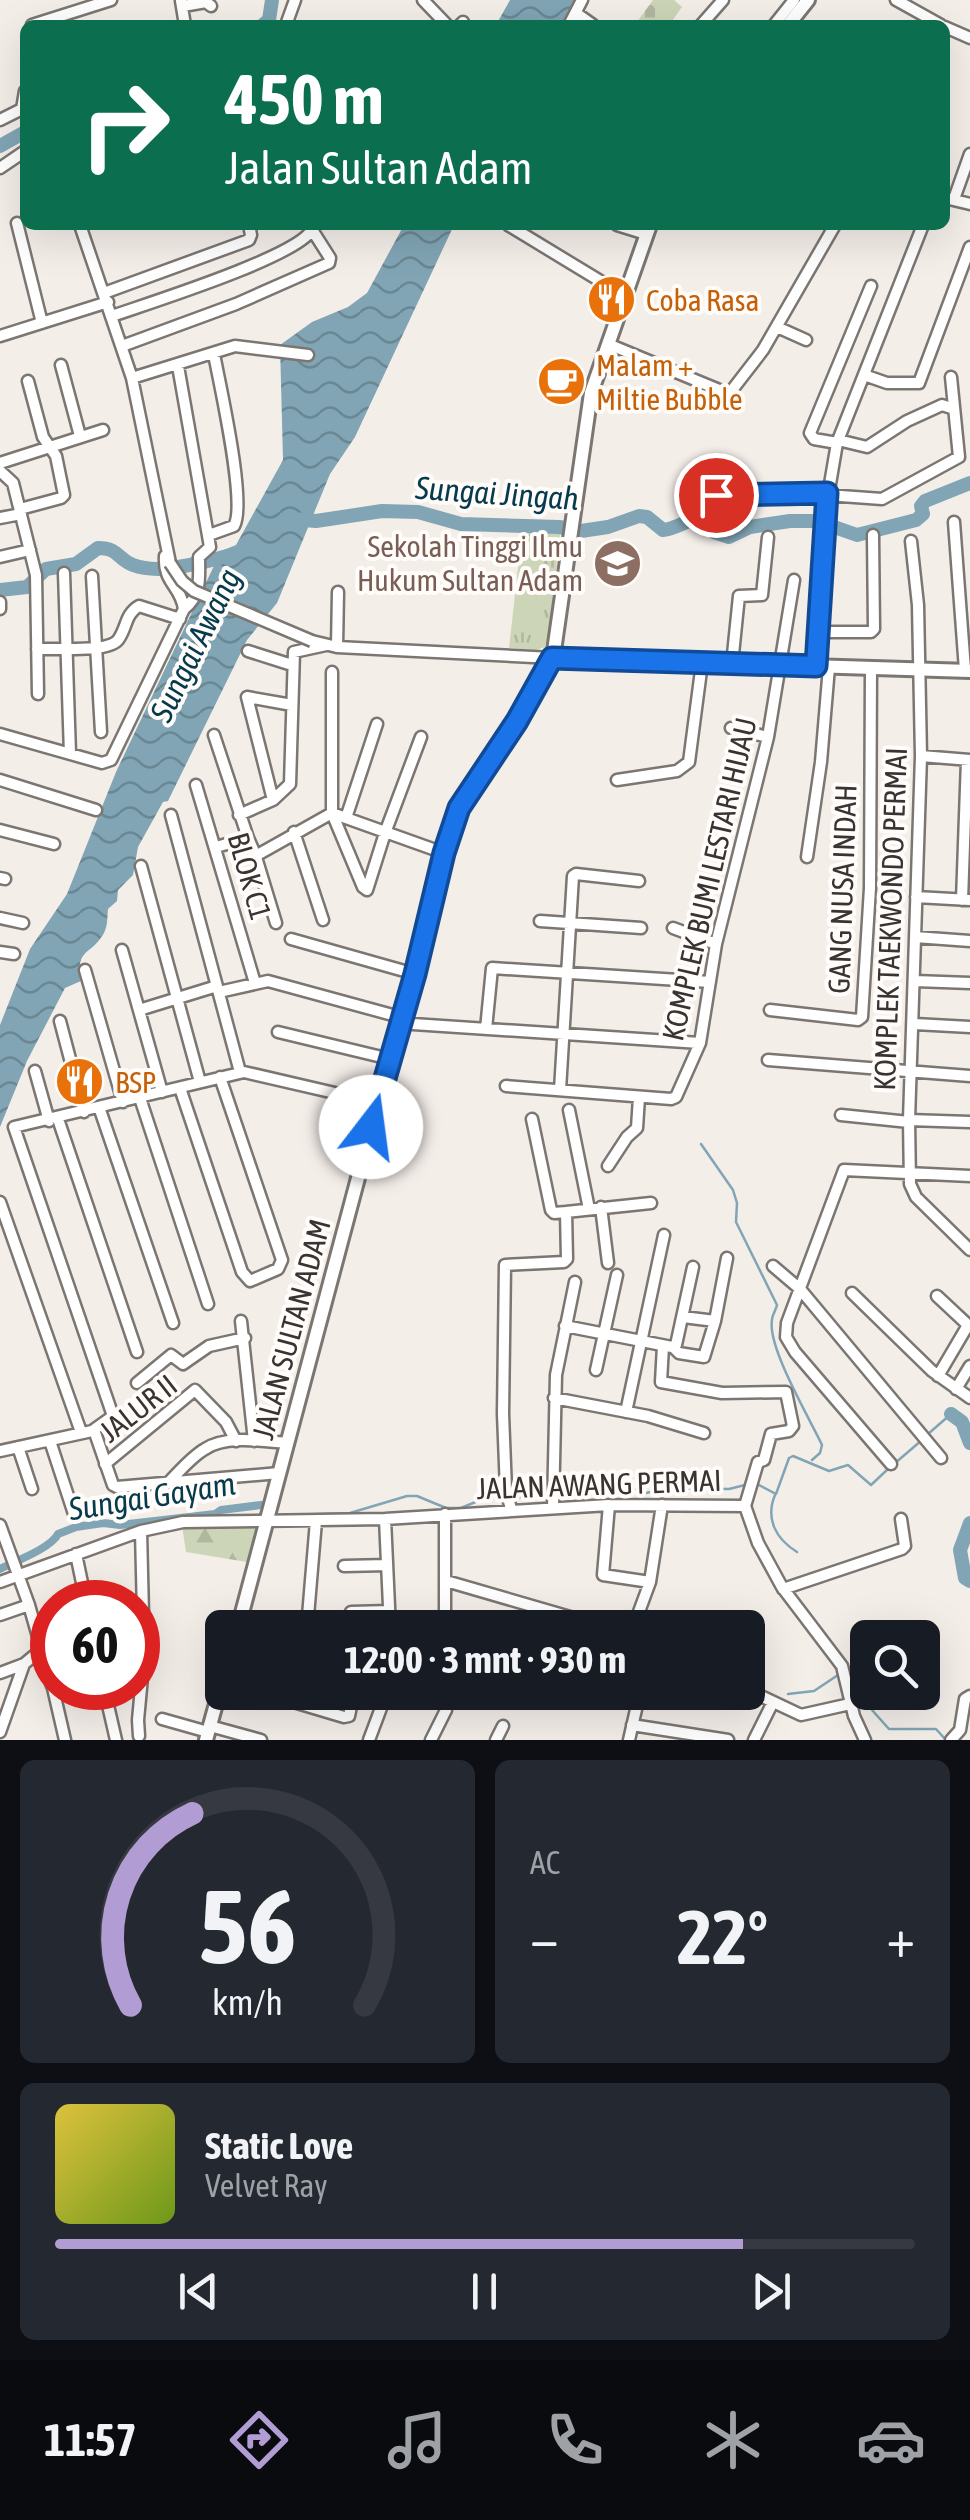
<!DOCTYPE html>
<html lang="id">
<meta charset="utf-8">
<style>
:root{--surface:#171b24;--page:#242831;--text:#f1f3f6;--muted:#9ea1a6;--line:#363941;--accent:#b19dd4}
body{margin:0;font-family:"Asap Condensed",sans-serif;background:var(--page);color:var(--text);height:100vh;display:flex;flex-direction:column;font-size:38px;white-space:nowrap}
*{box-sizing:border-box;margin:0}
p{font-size:32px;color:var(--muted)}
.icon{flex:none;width:55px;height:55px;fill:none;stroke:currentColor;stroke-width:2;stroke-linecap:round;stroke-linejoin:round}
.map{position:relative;height:1740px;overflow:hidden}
.details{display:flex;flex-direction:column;gap:20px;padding:20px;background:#0d0f14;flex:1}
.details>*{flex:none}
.guide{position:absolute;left:20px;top:20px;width:930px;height:210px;border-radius:15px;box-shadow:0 10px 40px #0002;background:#0b6e4f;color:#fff;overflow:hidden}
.fabs{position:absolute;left:850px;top:1620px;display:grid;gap:20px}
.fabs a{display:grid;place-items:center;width:90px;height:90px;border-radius:15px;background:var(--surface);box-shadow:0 10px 40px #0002;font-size:50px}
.speed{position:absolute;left:30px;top:1580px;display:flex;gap:20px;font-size:50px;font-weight:700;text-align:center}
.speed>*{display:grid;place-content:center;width:130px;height:130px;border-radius:50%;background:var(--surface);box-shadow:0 10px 40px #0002;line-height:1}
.speed .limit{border:15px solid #d22;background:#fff;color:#111}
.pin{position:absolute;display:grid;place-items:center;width:85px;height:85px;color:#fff;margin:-42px;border:5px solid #fff;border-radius:50%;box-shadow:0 2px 10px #0007}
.me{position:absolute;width:110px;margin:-55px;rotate:15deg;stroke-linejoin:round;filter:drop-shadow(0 0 8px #0008)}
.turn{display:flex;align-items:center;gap:35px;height:210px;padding:0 40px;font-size:45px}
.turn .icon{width:130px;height:130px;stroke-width:2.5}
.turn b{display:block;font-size:70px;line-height:85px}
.big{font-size:75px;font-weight:700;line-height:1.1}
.details .widget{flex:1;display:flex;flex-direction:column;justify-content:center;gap:15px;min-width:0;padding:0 35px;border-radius:15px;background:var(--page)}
.details .dial{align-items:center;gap:0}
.dial svg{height:260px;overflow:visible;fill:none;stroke:var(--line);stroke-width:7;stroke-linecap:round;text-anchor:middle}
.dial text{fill:var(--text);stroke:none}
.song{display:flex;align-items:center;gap:30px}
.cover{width:120px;height:120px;border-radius:15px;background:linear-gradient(135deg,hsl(50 70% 55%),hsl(80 70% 35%))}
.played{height:10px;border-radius:5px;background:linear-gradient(90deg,var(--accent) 80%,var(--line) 80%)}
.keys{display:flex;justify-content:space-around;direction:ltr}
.heat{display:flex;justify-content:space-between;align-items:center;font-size:55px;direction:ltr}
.details .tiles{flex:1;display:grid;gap:20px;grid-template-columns:1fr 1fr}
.widget:last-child{grid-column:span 2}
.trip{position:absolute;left:205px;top:1610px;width:560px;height:100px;border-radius:15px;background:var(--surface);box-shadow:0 10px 40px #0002;font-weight:700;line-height:100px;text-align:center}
.tabs{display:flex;height:160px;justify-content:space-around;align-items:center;background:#090b0e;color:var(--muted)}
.tabs .icon{width:70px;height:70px}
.tabs .on{color:var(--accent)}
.tabs b{font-size:45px;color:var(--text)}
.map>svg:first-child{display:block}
</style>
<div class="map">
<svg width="970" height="1740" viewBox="0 0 970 1740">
<defs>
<pattern id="grass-tufts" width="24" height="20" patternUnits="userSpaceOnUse" patternTransform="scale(2.5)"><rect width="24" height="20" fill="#cdd5b8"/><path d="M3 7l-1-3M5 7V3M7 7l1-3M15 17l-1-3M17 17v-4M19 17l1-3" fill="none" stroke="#b1b79f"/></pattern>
<pattern id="forest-firs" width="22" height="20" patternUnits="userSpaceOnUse" patternTransform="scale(2.5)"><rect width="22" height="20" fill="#cdd5b8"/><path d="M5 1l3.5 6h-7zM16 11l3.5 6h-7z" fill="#b1b79f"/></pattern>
<pattern id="cemetery-stones" width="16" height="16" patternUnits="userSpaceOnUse" patternTransform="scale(2.5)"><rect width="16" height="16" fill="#cdd5b8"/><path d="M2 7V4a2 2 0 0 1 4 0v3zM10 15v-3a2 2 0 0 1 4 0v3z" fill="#b1b79f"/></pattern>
<pattern id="water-waves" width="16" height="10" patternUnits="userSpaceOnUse" patternTransform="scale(2.5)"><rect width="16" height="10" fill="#81a5b5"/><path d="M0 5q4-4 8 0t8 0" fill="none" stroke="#6a8794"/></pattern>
</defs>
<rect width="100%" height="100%" fill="#f4eee9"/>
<path fill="url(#grass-tufts)" d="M522 532 560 533 549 637 545 647 536 650 509 648Z"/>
<path fill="url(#forest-firs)" d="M182 1526H256L247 1562 186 1552Z"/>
<path fill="url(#cemetery-stones)" d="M653 0H674L682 7 672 21 675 25H641L637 22Z"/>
<path fill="url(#water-waves)" d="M510 0H574L561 25H496Z
M404 225H454L355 437 330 474 277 603 247 640 168 801 163 802 138 847 133 875 118 890 117 901 108 909C107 918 108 925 104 933 91 956 75 948 81 981L65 988 27 1061 0 1127V1025L30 949 67 894 116 772 221 551 236 545 283 460 280 345 312 322 348 307 367 293Z"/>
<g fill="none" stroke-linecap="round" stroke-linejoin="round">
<path stroke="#81a5b5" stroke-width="2.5" d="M701 1144 733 1190 737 1203 736 1222 777 1305C776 1310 772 1315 772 1320 767 1347 810 1419 822 1445L820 1453 812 1460
M928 1434 951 1414
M894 1464 922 1440
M757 1484 776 1494 789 1458 793 1456 829 1471 848 1465 871 1485 888 1469
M559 1491C573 1491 580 1500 593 1501
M775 1495C765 1519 776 1539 797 1552
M511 1499 551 1491
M611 1500 615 1483 646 1493 669 1488 729 1489 745 1485
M290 1515 350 1513 407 1496H417L446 1508H461L490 1496 505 1495
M849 1672 868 1669
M872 1692V1710L889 1729H936L946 1740
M788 1694 814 1691 841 1673"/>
<path stroke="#81a5b5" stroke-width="8" d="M0 1569C16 1561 51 1548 58 1534L76 1527 103 1523 120 1525 215 1514 221 1510 261 1505"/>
<path stroke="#81a5b5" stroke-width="14" d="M263 25 269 20 272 0
M0 146 25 132
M293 519 316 521 382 511 418 512 461 524 559 527 581 531 608 527 639 516 647 517 663 530C676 529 689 519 703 516L714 532 729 537 750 527 790 521H817L857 535 916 520 923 514 921 506 925 501 970 483
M0 590 27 587 46 569 76 564 98 548C119 548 117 559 133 565 163 576 203 561 232 555
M951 1414 962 1422 970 1443
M970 1523 960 1550 965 1578 970 1581"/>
<defs>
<path id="minor" d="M423 0 447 25
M896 0 941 25
M181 1 185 25
M183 6 206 2 211 6
M576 13 593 25
M32 25 111 0
M286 25 295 0
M460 25 463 22
M569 25 582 0
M701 25 723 0
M774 25 794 0
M945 27 970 38
M0 120 22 109 25 91
M0 168 25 151
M945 198 970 204
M954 199 970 154
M17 223 42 323
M80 225 132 378 170 563
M508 225 625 296
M617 225 646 234
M104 293 249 240 251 235 249 225
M112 316C149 303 293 258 311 231
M777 327 806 340
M0 336 108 302
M608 344 729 394 763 350 835 225
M122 346 236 304 329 263 330 258 309 225
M61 365 80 436
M178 366 210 547 199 557C199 578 202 595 184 609
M864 375 887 383H919L970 247
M132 378 235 346 308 355
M838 440 867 447 907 421 942 405 954 409
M837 443 814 439 810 433 871 286
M0 463 103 430
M0 471 13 483 36 575 38 694
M716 495 827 493
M827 495 882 499 959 457 951 377
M20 509 61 498 64 495 56 456 43 437 28 381
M0 518 21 514
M954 522 965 670
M209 535 234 526C247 504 220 386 214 354
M911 541 918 605 921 756 909 1120 910 1184 916 1197 970 1250
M0 557 30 550
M64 573 70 754
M92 576 101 732
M0 609V602
M818 632H871L874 629 873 535
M312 641 337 647 553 658
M337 647 338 592
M37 649C55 648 107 653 118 640 127 628 125 614 139 606L180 619
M248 651 292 665
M732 664 739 596 762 595 768 537
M816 666 822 531 837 443 923 225
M332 672V813L363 887 367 890
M731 728 768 737
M0 734 102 763 111 760 184 609C181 586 163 583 165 556
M214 735 248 838
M921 756 970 760
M0 780 96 810
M617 780 677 771 689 762 702 663
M196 785 255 983
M273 800 247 697 292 705
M171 815 240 1072
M239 815 273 800 290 784 294 652 326 645
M346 818 377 724
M0 830 54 844
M294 832 323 920
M216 847 248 838 255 854H259L332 813 444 853
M255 854 276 923
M807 857 821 762 829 667
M141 866 200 1082
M0 878 5 879
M367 890 385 833 421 737
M916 897 970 900
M962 900 967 760
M0 918 23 923
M540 921 641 928
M673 928 716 944
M915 937 970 941
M291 939 415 974
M122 950 162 1092
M0 952 14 954
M85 970 123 1102
M915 981 970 983
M219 992 268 981 400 1017
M139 1010 217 986
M770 1010 858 1020 862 1017 870 888 871 668
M60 1021 84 1112
M398 1023 700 1043
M915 1024 970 1027
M486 1029 492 968 710 982
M278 1032 390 1059
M768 1060 970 1076
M35 1071 49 1121
M506 1086 671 1099 676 1097 700 1043 716 944 768 737 794 580
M180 1088 242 1272 250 1281 278 1269 282 1260 220 1077
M560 1090 573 876 576 874 639 881
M140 1098 208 1304
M99 1107 173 1323
M569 1110 589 1209
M841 1115 909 1122
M58 1119 137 1352
M909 1120 970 1122
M608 1166 627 1137 637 1128 639 1097
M0 1202 81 1432
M601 1207 608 1263
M566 1212 651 1203
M773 1266 800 1289 941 1458
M852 1293 932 1371 970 1398
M937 1296 968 1325 938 1376
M683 1317 715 1321
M241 1321 254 1441
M565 1326 672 1347 676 1345 693 1267
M663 1346 661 1382 722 1393 786 1392 793 1426 789 1431 771 1434 764 1460 758 1462 745 1506
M673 1347 679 1353 704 1357 715 1321 727 1258
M596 1370 617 1275
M137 1383 171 1355 183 1364 209 1346 245 1338
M956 1389 970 1366
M554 1398 648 1416 704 1433
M626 1412 664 1235
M94 1430 113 1485 117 1487 279 1473
M50 1441 74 1514
M18 1447 32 1489
M0 1451 92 1431 113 1416 14 1127 244 1072 378 1103
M105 1464 195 1390 226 1422 236 1441
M891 1464 795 1352 786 1337 787 1323 844 1170 970 1176
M168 1483C179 1472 191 1457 205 1449 226 1435 262 1441 287 1443
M609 1505 603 1575 650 1582
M553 1507 556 1375 575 1282
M511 1509 506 1490 503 1414 505 1265 564 1262 567 1259 566 1212 554 1213 551 1210 532 1119
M385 1519 390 1628
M0 1525 29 1605 52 1686
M76 1554 86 1602
M344 1566 387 1565
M446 1581 608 1628
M0 1582 141 1531 183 1522 385 1519 609 1505 745 1506 758 1543 782 1587 842 1666 854 1716 865 1740
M783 1589 902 1549 905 1546 901 1519
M351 1612 389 1611
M0 1615 29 1605
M307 1628 316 1521
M445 1628V1514
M633 1628 650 1582 662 1505
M0 1673 24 1664 42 1649
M53 1688 65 1740
M104 1688 116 1740
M748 1690 801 1715 850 1704
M260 1692 344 1717 349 1716 354 1692
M162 1719 208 1732
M632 1725 728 1740
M210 1726 261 1740
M0 1732 24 1664
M139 1736 138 1720 144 1656 141 1531
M369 1740 387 1692
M431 1740 446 1710V1692
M496 1740 503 1726
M629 1740 640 1692
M754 1740 772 1704
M951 1740 960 1730 965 1699 970 1696"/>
<path id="major" d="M788 25 808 0
M553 658 970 671
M238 1628 450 833 466 796 517 721 553 658 591 393 650 225
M206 1740 222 1682"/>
</defs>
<use href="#minor" stroke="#7c7672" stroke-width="15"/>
<use href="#major" stroke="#7c7672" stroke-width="18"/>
<use href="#minor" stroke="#fff" stroke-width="10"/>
<use href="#major" stroke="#fff" stroke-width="12"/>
<defs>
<path id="minor-bridge" d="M170 563 182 581 194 591 312 641"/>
</defs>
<use href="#minor-bridge" stroke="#7c7672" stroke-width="15" stroke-linecap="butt"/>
<use href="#minor-bridge" stroke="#fff" stroke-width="10"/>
</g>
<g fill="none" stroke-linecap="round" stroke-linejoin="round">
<defs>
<path id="route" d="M371 1127 415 974 444 853 459 808 517 721 552 658 816 666 827 493 716 495"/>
</defs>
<use href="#route" stroke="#114b97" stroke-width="25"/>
<use href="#route" stroke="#1a73e8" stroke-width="18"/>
</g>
<defs>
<symbol id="restaurant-disc" viewBox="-11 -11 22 22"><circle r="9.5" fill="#e8710a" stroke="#fffcfa"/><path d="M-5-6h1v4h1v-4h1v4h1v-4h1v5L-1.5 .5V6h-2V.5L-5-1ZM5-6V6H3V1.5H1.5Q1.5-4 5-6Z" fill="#fff"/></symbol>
<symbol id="cafe-disc" viewBox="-11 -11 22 22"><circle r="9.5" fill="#e8710a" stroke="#fffcfa"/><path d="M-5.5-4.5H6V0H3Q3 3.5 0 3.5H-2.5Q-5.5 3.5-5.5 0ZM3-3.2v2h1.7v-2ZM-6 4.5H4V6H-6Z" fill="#fff"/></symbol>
<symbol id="university-disc" viewBox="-11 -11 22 22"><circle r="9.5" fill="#8d6e63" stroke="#fffcfa"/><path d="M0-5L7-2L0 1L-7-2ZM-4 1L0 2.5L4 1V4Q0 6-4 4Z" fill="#fff"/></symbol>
</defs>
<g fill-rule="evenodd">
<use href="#restaurant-disc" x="584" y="272" width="55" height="55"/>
<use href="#cafe-disc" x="534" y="354" width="55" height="55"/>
<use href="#university-disc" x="590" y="536" width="55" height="55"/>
<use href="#restaurant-disc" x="52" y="1054" width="55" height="55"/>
</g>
<g text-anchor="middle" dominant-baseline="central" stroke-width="8" stroke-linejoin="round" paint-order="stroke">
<g font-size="30" fill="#c56008" stroke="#fffcfa" text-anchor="start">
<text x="646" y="300">Coba Rasa</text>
<text x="596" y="365">Malam +<tspan x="596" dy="34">Miltie Bubble</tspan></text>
<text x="115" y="1082">BSP</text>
</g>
<g font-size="30" fill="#785e54" stroke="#fffcfa" text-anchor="end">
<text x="583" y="546">Sekolah Tinggi Ilmu<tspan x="583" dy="34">Hukum Sultan Adam</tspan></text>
</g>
<g font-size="30" fill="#373433" stroke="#fffcfa">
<text transform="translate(250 876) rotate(74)">BLOK C1</text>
<text transform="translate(709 879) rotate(-77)">KOMPLEK BUMI LESTARI HIJAU</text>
<text transform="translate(842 889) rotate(-88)">GANG NUSA INDAH</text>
<text transform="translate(890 919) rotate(-88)">KOMPLEK TAEKWONDO PERMAI</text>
<text transform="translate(291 1329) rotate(-75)">JALAN SULTAN ADAM</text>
<text transform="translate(138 1408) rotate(-38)">JALUR II</text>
<text transform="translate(599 1484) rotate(-2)">JALAN AWANG PERMAI</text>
</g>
<g font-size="32" font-style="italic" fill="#063b4e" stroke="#fffcfa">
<text transform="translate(497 493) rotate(4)">Sungai Jingah</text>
<text transform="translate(195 645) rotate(-64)">Sungai Awang</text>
<text transform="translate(152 1496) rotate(-9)">Sungai Gayam</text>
</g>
</g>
</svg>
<div class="fabs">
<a><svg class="icon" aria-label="search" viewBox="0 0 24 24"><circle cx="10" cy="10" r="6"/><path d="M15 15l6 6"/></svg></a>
</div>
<div class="speed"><div class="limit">60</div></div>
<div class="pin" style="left:716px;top:495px;background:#d93025"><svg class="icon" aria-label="arrive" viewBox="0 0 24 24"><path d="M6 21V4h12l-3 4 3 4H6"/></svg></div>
<svg class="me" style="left:371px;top:1127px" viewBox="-20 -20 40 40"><circle r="19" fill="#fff"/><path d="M0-13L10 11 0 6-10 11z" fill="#1a73e8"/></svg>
<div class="trip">12:00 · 3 mnt · 930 m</div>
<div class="guide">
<div class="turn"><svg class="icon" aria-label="right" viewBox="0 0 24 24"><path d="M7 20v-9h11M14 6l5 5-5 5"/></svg><div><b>450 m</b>Jalan Sultan Adam</div></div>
</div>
</div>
<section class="details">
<div class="tiles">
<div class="widget dial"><svg viewBox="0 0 100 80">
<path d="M14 69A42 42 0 1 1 86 69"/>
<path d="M14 69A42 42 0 0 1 33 10" stroke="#b19dd4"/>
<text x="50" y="56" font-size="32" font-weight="700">56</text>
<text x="50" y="72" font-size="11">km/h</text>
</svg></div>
<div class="widget"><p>AC</p>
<div class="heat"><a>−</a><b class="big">22°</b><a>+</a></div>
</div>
<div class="widget">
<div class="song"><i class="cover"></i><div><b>Static Love</b><p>Velvet Ray</p></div></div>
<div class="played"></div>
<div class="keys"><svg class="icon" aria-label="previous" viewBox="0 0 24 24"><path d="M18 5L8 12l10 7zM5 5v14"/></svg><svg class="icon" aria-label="pause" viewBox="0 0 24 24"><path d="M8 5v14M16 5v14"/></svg><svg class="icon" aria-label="next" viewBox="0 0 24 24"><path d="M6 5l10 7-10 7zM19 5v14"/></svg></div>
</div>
</div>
</section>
<nav class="tabs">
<b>11:57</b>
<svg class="icon on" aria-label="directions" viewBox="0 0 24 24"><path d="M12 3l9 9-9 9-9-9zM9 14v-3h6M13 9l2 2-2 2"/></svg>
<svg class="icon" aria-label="music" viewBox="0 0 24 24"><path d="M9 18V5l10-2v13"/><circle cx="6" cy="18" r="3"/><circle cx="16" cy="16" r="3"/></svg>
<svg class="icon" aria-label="phone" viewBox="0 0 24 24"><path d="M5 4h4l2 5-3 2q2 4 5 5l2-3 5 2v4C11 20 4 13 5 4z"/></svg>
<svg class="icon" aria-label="climate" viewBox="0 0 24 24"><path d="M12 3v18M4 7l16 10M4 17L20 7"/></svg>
<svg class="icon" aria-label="car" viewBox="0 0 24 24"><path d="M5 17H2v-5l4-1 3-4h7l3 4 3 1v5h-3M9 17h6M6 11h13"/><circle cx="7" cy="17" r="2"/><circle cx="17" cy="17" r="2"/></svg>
</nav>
